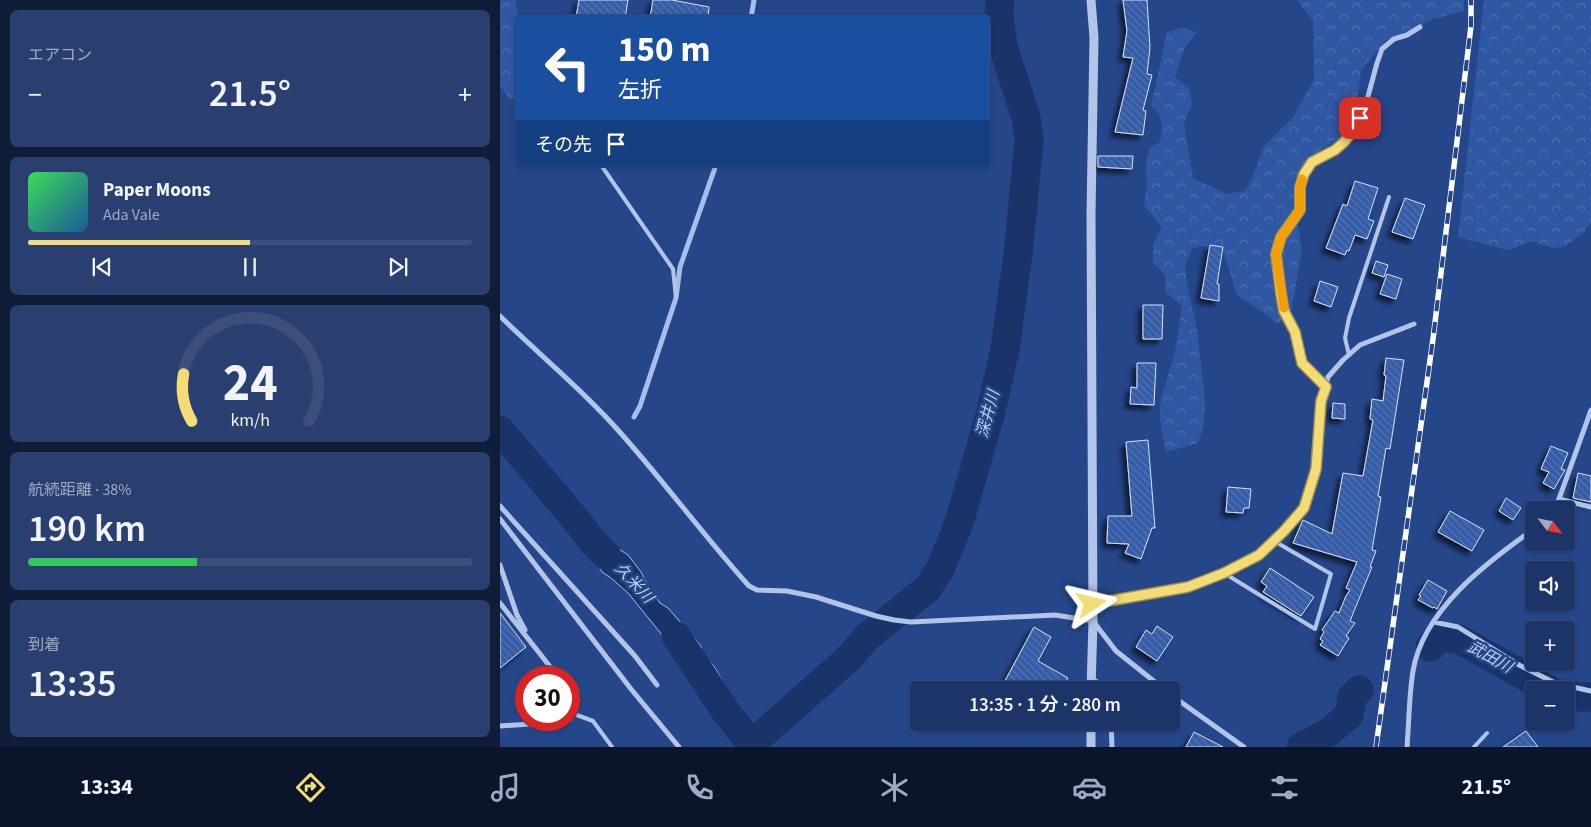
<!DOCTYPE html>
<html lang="ja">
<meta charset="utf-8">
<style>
:root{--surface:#1c3467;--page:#293f70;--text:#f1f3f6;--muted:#a0aac0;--line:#3a4f7b;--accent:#f3dc76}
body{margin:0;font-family:"Source Sans 3","Noto Sans JP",sans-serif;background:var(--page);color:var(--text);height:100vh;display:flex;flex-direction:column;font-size:19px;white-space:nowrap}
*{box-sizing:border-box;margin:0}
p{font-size:16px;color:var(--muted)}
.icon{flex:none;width:28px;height:28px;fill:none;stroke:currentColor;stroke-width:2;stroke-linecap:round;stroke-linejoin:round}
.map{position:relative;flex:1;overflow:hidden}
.panel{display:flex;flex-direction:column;gap:10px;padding:10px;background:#0f1d39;width:500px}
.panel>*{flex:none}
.hud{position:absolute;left:15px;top:15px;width:475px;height:152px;border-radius:5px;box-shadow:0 1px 4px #0004,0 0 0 1px var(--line);background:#1a4fa0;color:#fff;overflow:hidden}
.needle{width:32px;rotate:122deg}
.buttons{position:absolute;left:1025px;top:501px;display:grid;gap:10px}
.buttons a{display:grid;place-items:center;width:50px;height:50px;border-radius:5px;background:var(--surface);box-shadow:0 1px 4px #0004,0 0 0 1px var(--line);font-size:25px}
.speed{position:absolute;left:15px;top:666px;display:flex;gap:10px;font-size:25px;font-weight:700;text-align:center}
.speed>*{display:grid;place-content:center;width:65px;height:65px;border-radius:50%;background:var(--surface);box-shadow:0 1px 4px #0004,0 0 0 1px var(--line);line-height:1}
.speed .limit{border:8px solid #d22;background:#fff;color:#111}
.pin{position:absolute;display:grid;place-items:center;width:42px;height:42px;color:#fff;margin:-21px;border-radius:10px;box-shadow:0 2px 8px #0006}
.me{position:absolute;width:55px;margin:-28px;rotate:80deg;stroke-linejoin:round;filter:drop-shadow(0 0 4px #0008)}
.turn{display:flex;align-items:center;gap:18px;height:105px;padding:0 20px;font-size:22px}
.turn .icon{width:65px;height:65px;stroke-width:2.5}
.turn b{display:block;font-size:35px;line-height:42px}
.then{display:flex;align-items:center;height:48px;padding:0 20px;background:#0003;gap:10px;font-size:19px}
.big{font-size:38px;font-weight:600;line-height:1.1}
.panel .card{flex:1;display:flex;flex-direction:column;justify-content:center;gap:8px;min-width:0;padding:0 18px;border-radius:8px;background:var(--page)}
.panel .dial{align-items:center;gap:0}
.dial svg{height:130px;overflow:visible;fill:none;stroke:var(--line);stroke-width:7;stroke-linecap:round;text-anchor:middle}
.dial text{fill:var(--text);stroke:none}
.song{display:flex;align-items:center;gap:15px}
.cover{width:60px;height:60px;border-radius:8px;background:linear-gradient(135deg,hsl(130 70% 55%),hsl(210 70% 35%))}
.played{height:5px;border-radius:2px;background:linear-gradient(90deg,var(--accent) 50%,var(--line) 50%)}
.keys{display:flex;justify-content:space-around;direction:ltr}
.heat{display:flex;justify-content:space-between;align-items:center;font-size:28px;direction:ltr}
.charge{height:8px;border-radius:4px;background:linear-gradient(90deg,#34c759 38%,var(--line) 0)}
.trip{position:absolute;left:410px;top:681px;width:270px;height:50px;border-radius:5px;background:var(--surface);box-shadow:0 1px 4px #0004,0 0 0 1px var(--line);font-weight:600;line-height:50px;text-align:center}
.menu{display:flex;height:80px;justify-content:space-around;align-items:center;background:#0b1529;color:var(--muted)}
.menu .icon{width:35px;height:35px}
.menu .on{color:var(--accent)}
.menu b{font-size:22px;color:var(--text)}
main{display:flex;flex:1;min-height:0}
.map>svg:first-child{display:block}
</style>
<main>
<section class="panel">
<div class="card"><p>エアコン</p>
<div class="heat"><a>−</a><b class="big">21.5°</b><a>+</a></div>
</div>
<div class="card">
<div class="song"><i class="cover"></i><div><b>Paper Moons</b><p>Ada Vale</p></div></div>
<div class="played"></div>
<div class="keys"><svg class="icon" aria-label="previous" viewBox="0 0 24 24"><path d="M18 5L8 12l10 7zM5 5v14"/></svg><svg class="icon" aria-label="pause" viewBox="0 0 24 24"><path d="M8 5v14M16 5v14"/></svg><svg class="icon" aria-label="next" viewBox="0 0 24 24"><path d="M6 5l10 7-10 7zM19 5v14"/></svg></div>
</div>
<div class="card dial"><svg viewBox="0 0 100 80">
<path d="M14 69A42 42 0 1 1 86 69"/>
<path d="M14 69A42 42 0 0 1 9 40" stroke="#f3dc76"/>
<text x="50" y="56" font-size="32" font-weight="700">24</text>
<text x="50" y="72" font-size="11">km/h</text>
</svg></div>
<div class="card"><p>航続距離 · 38%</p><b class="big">190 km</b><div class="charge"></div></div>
<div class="card"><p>到着</p><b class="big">13:35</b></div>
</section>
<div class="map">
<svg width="1091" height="747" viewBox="0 0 1091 747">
<defs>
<pattern id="forest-crowns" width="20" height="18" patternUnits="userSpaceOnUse" patternTransform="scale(1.25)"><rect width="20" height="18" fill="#3057a1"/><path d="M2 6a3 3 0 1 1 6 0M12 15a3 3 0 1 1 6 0" fill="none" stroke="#4f70af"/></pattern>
<pattern id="building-back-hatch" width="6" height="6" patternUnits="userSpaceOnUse" patternTransform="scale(1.25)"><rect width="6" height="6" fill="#365ca6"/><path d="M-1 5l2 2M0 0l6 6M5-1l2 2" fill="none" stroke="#5474b3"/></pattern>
<filter id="shadow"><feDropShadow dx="-4.5" dy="4.5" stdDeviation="2.5" flood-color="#0009"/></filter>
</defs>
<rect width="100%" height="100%" fill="#254689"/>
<path fill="url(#forest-crowns)" d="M0 0H15L19 17 18 18 17 97 11 100 0 86Z
M797 0H964V11L933 19 886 41 861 70 856 113 845 134 810 157 795 181 796 214 802 250 791 312V320L776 323 767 315 737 295 723 250 701 246 692 249 685 266 688 289 697 330 705 401 704 425 698 443 666 452 660 420V403L675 351 682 306 666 293 665 275 653 263V244L662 228 644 205 647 184 646 161 650 148 660 142C663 125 665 118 651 106L667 32 682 28 697 32 685 47 675 77 689 88 692 103 684 123 693 178 727 194 745 191 752 179 764 146 793 117 814 79 813 21Z
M984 0H1091V223L1085 231 1066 246 1052 248 1032 241 1008 250 958 237Z"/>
<path fill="#1a3469" stroke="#a6bfea" d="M76 525 91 528 103 539 128 555 141 572 149 588 160 603 168 608 201 646C200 657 210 660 215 668 227 687 233 708 247 727L280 709 289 721 266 747H247L221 698 214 677 206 672 180 665 174 657 176 652 128 593 111 578 102 572 92 554 73 527Z"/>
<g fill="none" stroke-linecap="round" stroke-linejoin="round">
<path stroke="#a6bfea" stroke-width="5" d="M251 18 254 0
M134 417 140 406 176 298 180 267 216 165"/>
<path stroke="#1a3469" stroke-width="29" d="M0 430 77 521 93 542 107 556
M176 636 226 712 254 747
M930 647 938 638H957L1050 690
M1066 694 1079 697H1091
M255 741 350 657 366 638 428 588 441 567 459 523 490 415 505 349 518 254 529 142 527 121 503 46 499 15 500 0
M801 747 829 732 849 715 852 697 859 690"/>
</g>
<path fill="url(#building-back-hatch)" stroke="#d6e2f7" filter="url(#shadow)" d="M79 0H128L125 18H76Z
M153 0H172L209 7 208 18H150Z
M623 0H647L650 48 647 74 652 75 643 110 646 111 643 135 615 132 633 58 623 57 627 31Z
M598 156H633L632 169 598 167Z
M855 181 878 188 868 219 874 221 867 239 855 235 849 251 847 250 845 255 826 248 843 204 847 206Z
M905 198 925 205 913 239 892 232Z
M710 245 723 247 717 284H719V301L701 298Z
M876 261 888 265 884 277 872 273Z
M887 274 902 279 896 299 880 294Z
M820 281 838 287 831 307 814 301Z
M643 305H663L662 339H643Z
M886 358 904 360 890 449 886 448 878 496 881 497 872 550 876 551 870 567H872L850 621 855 623 846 636 849 638 838 656 820 645 823 641 820 639 824 632 822 630 835 611 839 613 846 596 850 590 846 588 857 562 793 543 803 520 832 534 843 473 863 476 873 420 870 419 872 399 883 401 886 376 884 375Z
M637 363H656L654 405 630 404 631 387 637 388Z
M833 403 845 404V419L832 418Z
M648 440 655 528H652L641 559 625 553 629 544 607 543 608 516H632L626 442Z
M1051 446 1068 453 1061 469 1065 470 1054 489 1043 483 1049 472 1041 469Z
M1078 473 1091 476V502L1073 498Z
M728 487 751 489 749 508H744L743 513 726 512Z
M1006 498 1021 508 1013 520 999 511Z
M950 511 984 530 972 551 938 532Z
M770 568 814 597 801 616 763 592 767 586 761 582Z
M928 580 947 591 937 609 934 607 933 608 918 600 921 596 919 595Z
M0 613 26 647 0 668Z
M657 626 673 637 657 661 636 647 646 630 652 634Z
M534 627 551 637 538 661 568 678 562 690H500Z
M1026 731 1038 747H1003Z
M694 732 723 747H686Z"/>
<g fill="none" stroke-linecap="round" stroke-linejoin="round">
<path stroke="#b2c5e9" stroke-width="4" d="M101 165 173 269 176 298
M849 355 845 338 849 318 889 197
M724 573 815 629 831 574 774 541
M74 714 93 721 112 747
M974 747 987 733"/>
<path stroke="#b2c5e9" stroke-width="5" d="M0 316C38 354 81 388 117 429 163 480 203 535 249 586L257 590 287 591 316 597 376 616 394 620 411 622 555 615 593 621 616 651 665 690
M826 387 802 363 795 332 785 311 776 254 781 237 800 210 799 187 803 174 813 162 835 150 854 130 867 100 877 63 882 49 894 39 907 35 920 27
M1059 499 1091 507
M0 506 135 656 157 685
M1053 510 1059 499 1091 410
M0 519 131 689 179 747
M0 565 17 615 25 630
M0 603 59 678
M593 604 688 587 724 573 759 555 785 531 804 508 816 469 821 401 828 377 843 360 860 345 914 324
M934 622 958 627 1019 665 1055 683 1091 691
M591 679 608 687V690
M69 690 76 709 71 719 69 720
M671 695 744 747
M611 722 612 747
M0 726 61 722 68 720
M907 747C909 722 909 696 913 671 923 610 987 562 1034 529"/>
<path stroke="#b2c5e9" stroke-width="9" d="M591 0 594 38 591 214 593 621 591 690
M591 722V747"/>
<defs>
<path id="rail" d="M876 747 933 339 971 26V0"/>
</defs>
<use href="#rail" stroke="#fff" stroke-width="5.5"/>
<use href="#rail" stroke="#254689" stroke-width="4" stroke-dasharray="11" stroke-linecap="butt"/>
</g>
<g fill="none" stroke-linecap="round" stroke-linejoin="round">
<defs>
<path id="route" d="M592 604 688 587 724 573 759 555 784 531 804 508 816 469 820 414 821 401 826 387 802 363 795 332 784 311 781 294 776 254 781 237 800 210V187L804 174 812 162 835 150 844 142 854 130 860 118"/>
</defs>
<use href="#route" stroke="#9e8f4d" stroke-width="12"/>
<use href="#route" stroke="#f3dc76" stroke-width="9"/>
<path stroke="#f59e0b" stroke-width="9" d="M784 308 776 254 781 237 800 210V187L802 179"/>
</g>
<g text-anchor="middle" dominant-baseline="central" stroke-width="5" stroke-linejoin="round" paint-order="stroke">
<g font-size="16" font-style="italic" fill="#bed0f1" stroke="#254689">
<text transform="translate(488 414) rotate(-75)">深井川</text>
<text transform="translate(134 583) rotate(47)">久米川</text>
<text transform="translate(990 657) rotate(29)">武田川</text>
</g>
</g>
</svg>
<div class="buttons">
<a><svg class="needle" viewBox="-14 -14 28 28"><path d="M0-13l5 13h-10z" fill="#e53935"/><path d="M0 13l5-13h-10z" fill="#a0aac0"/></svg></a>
<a><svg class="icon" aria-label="sound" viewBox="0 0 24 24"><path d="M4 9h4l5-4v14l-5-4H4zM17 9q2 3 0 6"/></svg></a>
<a>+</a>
<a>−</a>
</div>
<div class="speed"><div class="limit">30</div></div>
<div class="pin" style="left:860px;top:118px;background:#d93025"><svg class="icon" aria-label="arrive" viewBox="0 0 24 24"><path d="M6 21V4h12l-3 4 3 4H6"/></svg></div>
<svg class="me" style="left:592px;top:604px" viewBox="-20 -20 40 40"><path d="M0-17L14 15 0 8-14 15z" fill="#f3dc76" stroke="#fff" stroke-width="4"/></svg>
<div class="trip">13:35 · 1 分 · 280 m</div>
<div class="hud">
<div class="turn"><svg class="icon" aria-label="left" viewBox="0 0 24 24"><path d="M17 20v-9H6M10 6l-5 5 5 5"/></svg><div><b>150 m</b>左折</div></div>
<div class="then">その先<svg class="icon" aria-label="arrive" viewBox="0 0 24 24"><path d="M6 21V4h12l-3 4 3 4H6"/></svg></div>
</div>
</div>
</main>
<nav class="menu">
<b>13:34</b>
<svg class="icon on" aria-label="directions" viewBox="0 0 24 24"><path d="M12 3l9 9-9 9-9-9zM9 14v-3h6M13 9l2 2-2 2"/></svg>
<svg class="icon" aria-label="music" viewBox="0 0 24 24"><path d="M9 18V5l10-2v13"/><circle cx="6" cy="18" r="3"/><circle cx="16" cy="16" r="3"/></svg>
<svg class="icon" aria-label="phone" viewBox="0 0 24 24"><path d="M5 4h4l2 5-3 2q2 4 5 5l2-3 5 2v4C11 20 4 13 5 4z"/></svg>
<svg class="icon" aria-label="climate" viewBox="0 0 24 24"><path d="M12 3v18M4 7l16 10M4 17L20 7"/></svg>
<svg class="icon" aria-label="car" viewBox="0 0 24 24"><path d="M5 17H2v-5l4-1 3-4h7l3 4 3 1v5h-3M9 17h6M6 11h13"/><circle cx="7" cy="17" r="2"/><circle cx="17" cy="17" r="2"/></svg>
<svg class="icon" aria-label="filters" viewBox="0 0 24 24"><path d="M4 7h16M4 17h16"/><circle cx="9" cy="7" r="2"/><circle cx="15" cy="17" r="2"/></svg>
<b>21.5°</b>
</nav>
